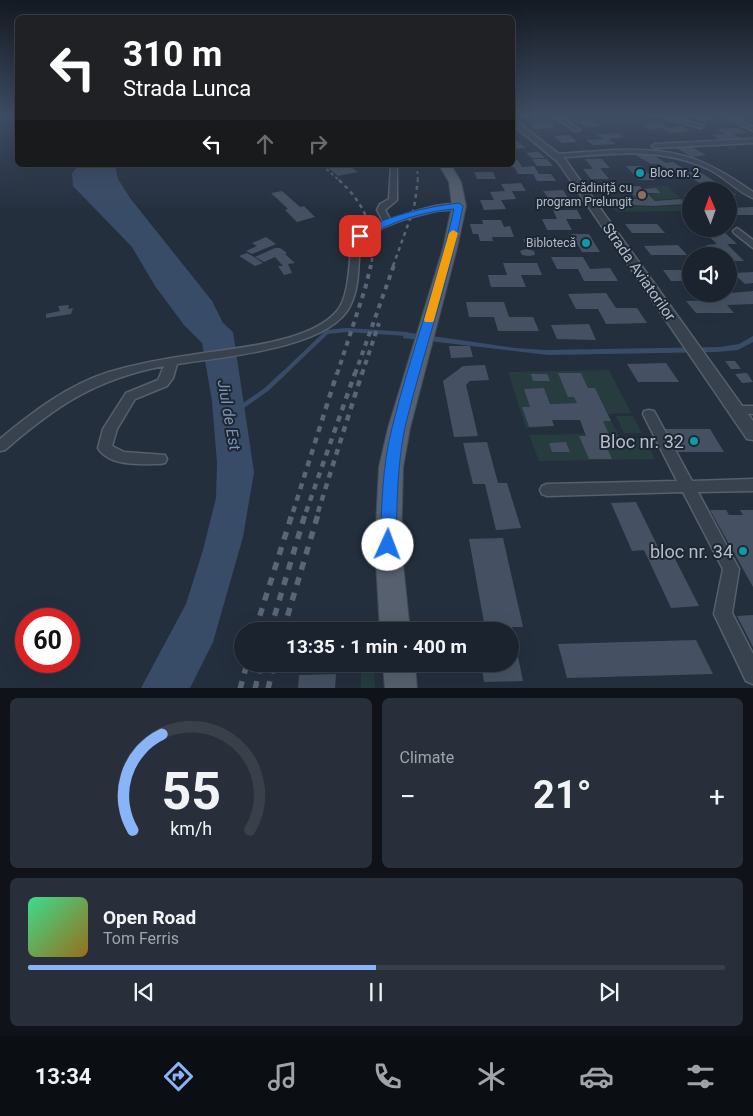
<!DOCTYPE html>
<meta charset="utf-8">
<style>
:root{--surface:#1b232e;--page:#282f3a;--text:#f1f3f6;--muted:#a0a4aa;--line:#39404a;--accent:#8ab4f8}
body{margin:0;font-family:Roboto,sans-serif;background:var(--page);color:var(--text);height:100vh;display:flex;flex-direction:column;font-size:19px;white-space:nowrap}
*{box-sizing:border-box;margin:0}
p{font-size:16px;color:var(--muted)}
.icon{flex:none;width:28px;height:28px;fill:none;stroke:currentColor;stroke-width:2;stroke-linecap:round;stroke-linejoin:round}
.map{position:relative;height:688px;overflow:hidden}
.sheet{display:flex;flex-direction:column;gap:10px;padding:10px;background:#0f1319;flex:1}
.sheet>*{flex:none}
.banner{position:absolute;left:15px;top:15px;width:500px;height:152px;border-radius:8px;box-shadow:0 5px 20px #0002,0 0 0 1px var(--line);background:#202124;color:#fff;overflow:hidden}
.needle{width:32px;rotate:358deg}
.controls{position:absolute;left:682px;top:182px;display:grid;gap:10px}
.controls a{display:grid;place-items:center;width:55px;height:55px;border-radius:50%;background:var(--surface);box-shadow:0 5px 20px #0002,0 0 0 1px var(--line);font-size:25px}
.speed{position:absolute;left:15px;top:608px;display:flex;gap:10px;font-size:25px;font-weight:700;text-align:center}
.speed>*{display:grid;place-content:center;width:65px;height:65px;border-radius:50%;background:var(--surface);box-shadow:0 5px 20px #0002,0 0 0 1px var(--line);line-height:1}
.speed .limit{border:8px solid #d22;background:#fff;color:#111}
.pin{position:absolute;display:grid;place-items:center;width:42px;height:42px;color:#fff;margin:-21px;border-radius:10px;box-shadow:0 2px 8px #0006}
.me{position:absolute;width:55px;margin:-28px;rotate:2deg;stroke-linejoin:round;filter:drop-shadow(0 0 4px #0008)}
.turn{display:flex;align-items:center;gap:18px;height:105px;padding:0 25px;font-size:22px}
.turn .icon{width:65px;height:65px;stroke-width:2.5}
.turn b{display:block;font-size:35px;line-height:42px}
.lanes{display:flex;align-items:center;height:48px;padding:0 25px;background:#0003;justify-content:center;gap:25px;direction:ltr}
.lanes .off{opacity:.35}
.big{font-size:38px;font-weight:700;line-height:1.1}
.sheet .tile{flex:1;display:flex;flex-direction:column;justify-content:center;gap:8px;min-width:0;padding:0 18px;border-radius:8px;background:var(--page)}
.sheet .dial{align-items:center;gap:0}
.dial svg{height:130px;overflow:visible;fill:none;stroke:var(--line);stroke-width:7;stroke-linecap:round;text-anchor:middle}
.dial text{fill:var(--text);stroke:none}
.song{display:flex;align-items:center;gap:15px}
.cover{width:60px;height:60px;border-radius:8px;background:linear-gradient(135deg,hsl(150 70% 55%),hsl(40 70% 35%))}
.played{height:5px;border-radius:2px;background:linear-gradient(90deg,var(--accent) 50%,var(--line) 50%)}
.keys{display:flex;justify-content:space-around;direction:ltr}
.heat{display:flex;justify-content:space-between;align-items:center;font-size:28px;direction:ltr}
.sheet .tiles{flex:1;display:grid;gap:10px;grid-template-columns:1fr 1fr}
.tile:last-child{grid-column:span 2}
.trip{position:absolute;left:234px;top:622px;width:285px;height:50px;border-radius:25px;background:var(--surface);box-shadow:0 5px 20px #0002,0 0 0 1px var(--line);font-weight:700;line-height:50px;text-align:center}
.dock{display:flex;height:80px;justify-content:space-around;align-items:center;background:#0b0e12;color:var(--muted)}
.dock .icon{width:35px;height:35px}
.dock .selected{color:var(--accent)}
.dock b{font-size:22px;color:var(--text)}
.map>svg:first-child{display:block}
</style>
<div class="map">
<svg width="753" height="689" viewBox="0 0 753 689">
<rect width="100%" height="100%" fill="#242f3e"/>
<path fill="#263c3f" d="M641 186H667L681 198 655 200 649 194 662 193 657 188Z
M610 204 652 207 688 205 691 207V211L617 212Z
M609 370 631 413 608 414 595 388H588L581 373H559L568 396 574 397 577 403 550 404 544 388 524 389 530 407H522L529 427H555L526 428 508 372Z
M616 416H633L642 433H624Z
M603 421H611L621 439H645L655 459 539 461 529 435 585 434 586 436H580L589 459H611L603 439Z
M361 664H374L375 688H361Z"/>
<path fill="#394c67" d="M79 165H115L118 179 130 198 212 301 223 323 233 332 254 472 243 537 213 642 190 688H141L186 604 203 550 216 498 217 463 212 401 202 343 184 325 155 286 132 247 73 186 72 173Z
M404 332 515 348 546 350 720 347 739 344 753 336V342L738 350 717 352 548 355 403 338Z"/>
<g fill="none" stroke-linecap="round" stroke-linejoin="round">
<path stroke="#394c67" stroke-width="2" d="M749 115 753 118"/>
<path stroke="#394c67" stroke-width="4" d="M283 374 327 332 347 330 407 334"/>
<path stroke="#394c67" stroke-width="4.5" d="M240 408 267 389 284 373"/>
</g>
<path fill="#455162" d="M690 115H705L714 120 701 121Z
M592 120 601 126 586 127 577 121Z
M549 123 555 128 535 129 530 124Z
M660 123 668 128 682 126 691 131 670 133 662 128 650 129 642 124Z
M737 128 747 133 733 134 742 139 721 140 711 135 725 134 716 129Z
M617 133 624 137 608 139 616 144 593 145 586 140 603 139 597 135Z
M569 135 578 142 562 143 554 136Z
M512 137 526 148 512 149Z
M690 146 706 155 692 157 676 148Z
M533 152H539L545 158H532L526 153Z
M650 153 666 163 673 162 689 172 698 171 716 182 700 183 683 173H675L659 164H651L635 155Z
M532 159H547L553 166H537Z
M585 159H602L610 168H600L609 179H591L583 169H593Z
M512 160H518L522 167 534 166 539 174H551L556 181H537L533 174H518L514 167H503L502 165H512Z
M325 165H348L358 172 338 176Z
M626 166H641L655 180H639Z
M474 172H493L496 179H477Z
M521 183 526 191H512L516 199 501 200 506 209 484 210 480 200H494L490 192 505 191 501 184Z
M640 186 642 189 656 188 661 193H647L655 201 681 199 687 204 653 206 609 204 604 198 638 199 623 187Z
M701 189H728L736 195H729V191H704Z
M563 190 569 199H549L543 191Z
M282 191 300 207 304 206 315 217 297 222 285 210 288 209 271 193Z
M753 207V215H731L729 213V208Z
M553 210H577L582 219H566L572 230H547L542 219H557Z
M482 220H501L504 227 510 226 514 237H492L493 241H480L478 234H473L470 224H483Z
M625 224H657L665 233H632Z
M701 229H721L737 244H727L744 261H729V256H717L706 245 717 244Z
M571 234H589L600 252H582Z
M266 237 276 244 252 254 246 251 257 246 252 243Z
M523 239H555L559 247H527Z
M678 245 687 255H651L644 246Z
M275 248H280L287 253 285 254 295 263 288 264 292 273 284 275 278 266H283L275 257 264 262 255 257Z
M526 249 534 251 535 255 529 256 522 255 520 251Z
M247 253 254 257 263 263 255 266 239 256Z
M551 257H583L590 269 610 268 618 281H584L578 269H557Z
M503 263H537L542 275H521L526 287H491L488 275H507Z
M663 270H691V281H671Z
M753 272V283L745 284 733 273Z
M753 291V304L727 305 734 313H696L686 301 723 300 718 294Z
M606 293 616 308H637L647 323 606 324 598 309H576L568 294Z
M466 302H504L509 317H533L539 331H498L494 317H469Z
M69 305 68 309 73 308 71 314 46 318V314L60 311 58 306Z
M589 324 596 340 557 339 551 325Z
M449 346H470L473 357 451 358Z
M725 361H735L741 369H731Z
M666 363 679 382H638L627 364Z
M485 365 489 380 470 381 466 385 478 436 454 437 443 381 463 366Z
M558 373H581L588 388H595L611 421H603L611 439H603L612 459H589L579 436H586L580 420H552L554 426 529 427 522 407H530L524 389 544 388 550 404 577 403 574 397H568Z
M747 373 753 382 742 383 735 374Z
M531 374H547L550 381H533Z
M665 429H710L724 452H678Z
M487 442 498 483H507L521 528 496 530 485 484H473L463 443Z
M566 442 570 452H552L549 443Z
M636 502 659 549H670L699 606 671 608 644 550 632 551 611 503Z
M710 510H726L729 515H743L740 510H753V587Z
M503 538 523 627H512L523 681 484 682 481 664H510V631H476L475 629 485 628 469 539Z
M753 615V647L737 616Z
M696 640 713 674 567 678 558 644Z
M336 674 335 689H298L299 675Z"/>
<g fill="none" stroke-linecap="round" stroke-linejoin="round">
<defs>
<path id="minor" d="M552 115H559L580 130 575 131Z
M655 115H665L704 126 701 128Z
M728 115 753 127V131L726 118Z
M753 139V143L655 148 652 146 655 144Z
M615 150C677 148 703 157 753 192V198C737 192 724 176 708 169 659 146 608 154 556 158L553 156 556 154Z
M391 165H397V200L385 210 390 219C405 215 451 198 463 206 456 211 445 209 436 211 410 217 382 224 360 242 358 263 360 287 350 306 329 349 220 357 177 364L173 378 167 386 135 399 117 429 112 446 124 452 165 455 167 459 165 463 160 464C142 464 109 467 98 448L103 429 126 393 158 380 164 366C96 379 57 405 5 450L0 451V439C34 411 68 385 109 372 136 364 163 359 191 355 231 348 309 344 337 311 350 296 349 260 352 241L364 230 383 221 377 210 380 204 389 199Z
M737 228 753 240V248L734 233 733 231Z
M736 406H753V414L731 413 730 410 731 407Z
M649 410 654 411 692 481 753 479V491L698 492 739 569 732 613 753 654V684L746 681 714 614 723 569 683 492 547 496 542 494 540 490 542 486 547 484 677 481 643 414 644 411Z"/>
<path id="tertiary" d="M512 118 564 158 753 421V440L747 439 558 162 512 124Z"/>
<path id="primary" d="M439 165H451L461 182 466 206 457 248 410 428 403 467 401 545 410 631H380L375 545 379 467 388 428 443 248 452 206 449 182Z
M383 664H415L417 689H385Z"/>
</defs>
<use href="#minor" stroke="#565f6c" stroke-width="3"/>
<use href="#tertiary" stroke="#565f6c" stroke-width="3"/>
<use href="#primary" stroke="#414a57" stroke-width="2"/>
<use href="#minor" fill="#38414e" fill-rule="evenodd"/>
<use href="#tertiary" fill="#38414e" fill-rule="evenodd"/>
<use href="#primary" fill="#56606e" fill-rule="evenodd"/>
<path stroke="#5a6575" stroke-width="2" stroke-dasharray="3 3" stroke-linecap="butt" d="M322 165 341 182
M417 165 418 182"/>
<path stroke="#5a6575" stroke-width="2.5" stroke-dasharray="4 4" stroke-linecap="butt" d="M339 180C365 204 377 231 371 266
M393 266 414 208 418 180"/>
<path stroke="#5a6575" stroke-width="4" stroke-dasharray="5 5" stroke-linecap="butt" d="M337 374 365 289 371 265
M355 374 394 265
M362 374 379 323"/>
<path stroke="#5a6575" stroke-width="4.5" stroke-dasharray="6 6" stroke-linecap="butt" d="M293 512 337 373
M306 512 355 373
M318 512 362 373"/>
<path stroke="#5a6575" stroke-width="5.5" stroke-dasharray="8 8" stroke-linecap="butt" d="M255 631 293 511
M270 631 306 511
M283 631 319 511
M240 689 247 664
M255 689 261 664
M268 689 274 664"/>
</g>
<linearGradient id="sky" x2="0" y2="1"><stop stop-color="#141a22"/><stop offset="0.55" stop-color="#3f4d63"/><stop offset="1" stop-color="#3f4d63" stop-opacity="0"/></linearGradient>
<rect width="753" height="211" fill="url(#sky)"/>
<path fill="#1a73e8" stroke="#114b97" d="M459 203 463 206C449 281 423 353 405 427 397 466 397 505 396 545L394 550 388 552 382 550 380 545C382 506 382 466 392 428 410 354 438 283 454 209 431 211 406 217 385 227 377 231 363 241 356 236 376 217 432 206 459 203Z"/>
<path fill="#f59e0b" d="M453 230 458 233 434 320 433 322H425L424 320 449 233Z"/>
<g fill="#0f9aa8" stroke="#1d2633" stroke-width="2">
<circle cx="640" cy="173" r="5"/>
<circle cx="586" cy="243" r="5"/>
<circle cx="694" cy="441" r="5"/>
<circle cx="743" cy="551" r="5"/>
</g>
<circle fill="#8d6e63" stroke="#1d2633" stroke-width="2" cx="642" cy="195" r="5"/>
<g text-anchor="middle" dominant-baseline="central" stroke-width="4" stroke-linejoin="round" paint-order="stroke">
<g font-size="12" fill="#b4bcc9" stroke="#1d2633" text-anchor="end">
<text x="650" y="173" text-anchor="start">Bloc nr. 2</text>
<text x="632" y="188">Grădiniță cu<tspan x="632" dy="14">program Prelungit</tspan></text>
<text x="576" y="243">Biblotecă</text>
</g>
<g font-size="15" fill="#b4bcc9" stroke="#1d2633">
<text transform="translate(639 272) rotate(55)">Strada Aviatorilor</text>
</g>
<g font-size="16" font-style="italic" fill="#7c92b1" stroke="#1d2633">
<text transform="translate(229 415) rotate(80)">Jiul de Est</text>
</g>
<g font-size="18" fill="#b4bcc9" stroke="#1d2633" text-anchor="end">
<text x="684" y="441">Bloc nr. 32</text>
<text x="733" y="551">bloc nr. 34</text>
</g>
</g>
</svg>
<div class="controls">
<a><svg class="needle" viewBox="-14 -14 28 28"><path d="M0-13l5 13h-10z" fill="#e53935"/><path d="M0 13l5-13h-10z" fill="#a0a4aa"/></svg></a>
<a><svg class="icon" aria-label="sound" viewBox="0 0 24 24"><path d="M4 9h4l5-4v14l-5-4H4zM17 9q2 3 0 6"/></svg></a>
</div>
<div class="speed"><div class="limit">60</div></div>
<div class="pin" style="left:360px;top:236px;background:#d93025"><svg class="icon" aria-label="arrive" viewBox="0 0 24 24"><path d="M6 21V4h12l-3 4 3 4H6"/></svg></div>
<svg class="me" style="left:388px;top:545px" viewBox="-20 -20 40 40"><circle r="19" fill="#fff"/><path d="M0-13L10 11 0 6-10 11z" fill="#1a73e8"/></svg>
<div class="trip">13:35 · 1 min · 400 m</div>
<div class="banner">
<div class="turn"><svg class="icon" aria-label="left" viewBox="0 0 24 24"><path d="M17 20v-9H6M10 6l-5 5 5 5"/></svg><div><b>310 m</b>Strada Lunca</div></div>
<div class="lanes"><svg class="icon" aria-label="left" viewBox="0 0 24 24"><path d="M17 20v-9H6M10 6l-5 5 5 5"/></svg><svg class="icon off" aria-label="ahead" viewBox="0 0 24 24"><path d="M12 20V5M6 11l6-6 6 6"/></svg><svg class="icon off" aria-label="right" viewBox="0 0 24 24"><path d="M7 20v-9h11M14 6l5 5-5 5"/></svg></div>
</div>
</div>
<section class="sheet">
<div class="tiles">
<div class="tile dial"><svg viewBox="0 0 100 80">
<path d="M14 69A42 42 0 1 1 86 69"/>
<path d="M14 69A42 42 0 0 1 32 10" stroke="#8ab4f8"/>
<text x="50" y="56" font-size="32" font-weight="700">55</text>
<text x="50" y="72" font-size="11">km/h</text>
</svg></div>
<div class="tile"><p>Climate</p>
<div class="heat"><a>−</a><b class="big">21°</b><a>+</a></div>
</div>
<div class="tile">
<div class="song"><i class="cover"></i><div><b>Open Road</b><p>Tom Ferris</p></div></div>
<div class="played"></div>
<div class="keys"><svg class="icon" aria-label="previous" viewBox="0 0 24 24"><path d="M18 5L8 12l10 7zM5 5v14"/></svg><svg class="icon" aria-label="pause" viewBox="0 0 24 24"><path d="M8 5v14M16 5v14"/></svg><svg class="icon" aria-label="next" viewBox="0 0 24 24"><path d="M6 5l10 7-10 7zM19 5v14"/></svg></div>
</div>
</div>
</section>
<nav class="dock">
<b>13:34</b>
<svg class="icon selected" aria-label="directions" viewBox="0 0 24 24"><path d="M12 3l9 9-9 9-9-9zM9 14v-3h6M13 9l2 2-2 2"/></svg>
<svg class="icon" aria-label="music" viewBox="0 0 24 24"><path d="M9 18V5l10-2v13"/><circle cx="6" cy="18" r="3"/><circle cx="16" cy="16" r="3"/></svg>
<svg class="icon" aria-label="phone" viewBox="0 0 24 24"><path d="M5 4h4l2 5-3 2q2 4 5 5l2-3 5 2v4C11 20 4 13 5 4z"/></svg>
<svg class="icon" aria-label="climate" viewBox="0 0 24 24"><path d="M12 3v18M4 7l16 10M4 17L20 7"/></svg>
<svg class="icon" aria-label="car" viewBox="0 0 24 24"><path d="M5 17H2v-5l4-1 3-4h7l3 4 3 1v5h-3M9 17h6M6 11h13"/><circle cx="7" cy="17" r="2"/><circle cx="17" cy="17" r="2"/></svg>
<svg class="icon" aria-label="filters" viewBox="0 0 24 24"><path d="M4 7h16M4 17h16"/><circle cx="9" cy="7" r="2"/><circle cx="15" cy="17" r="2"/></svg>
</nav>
